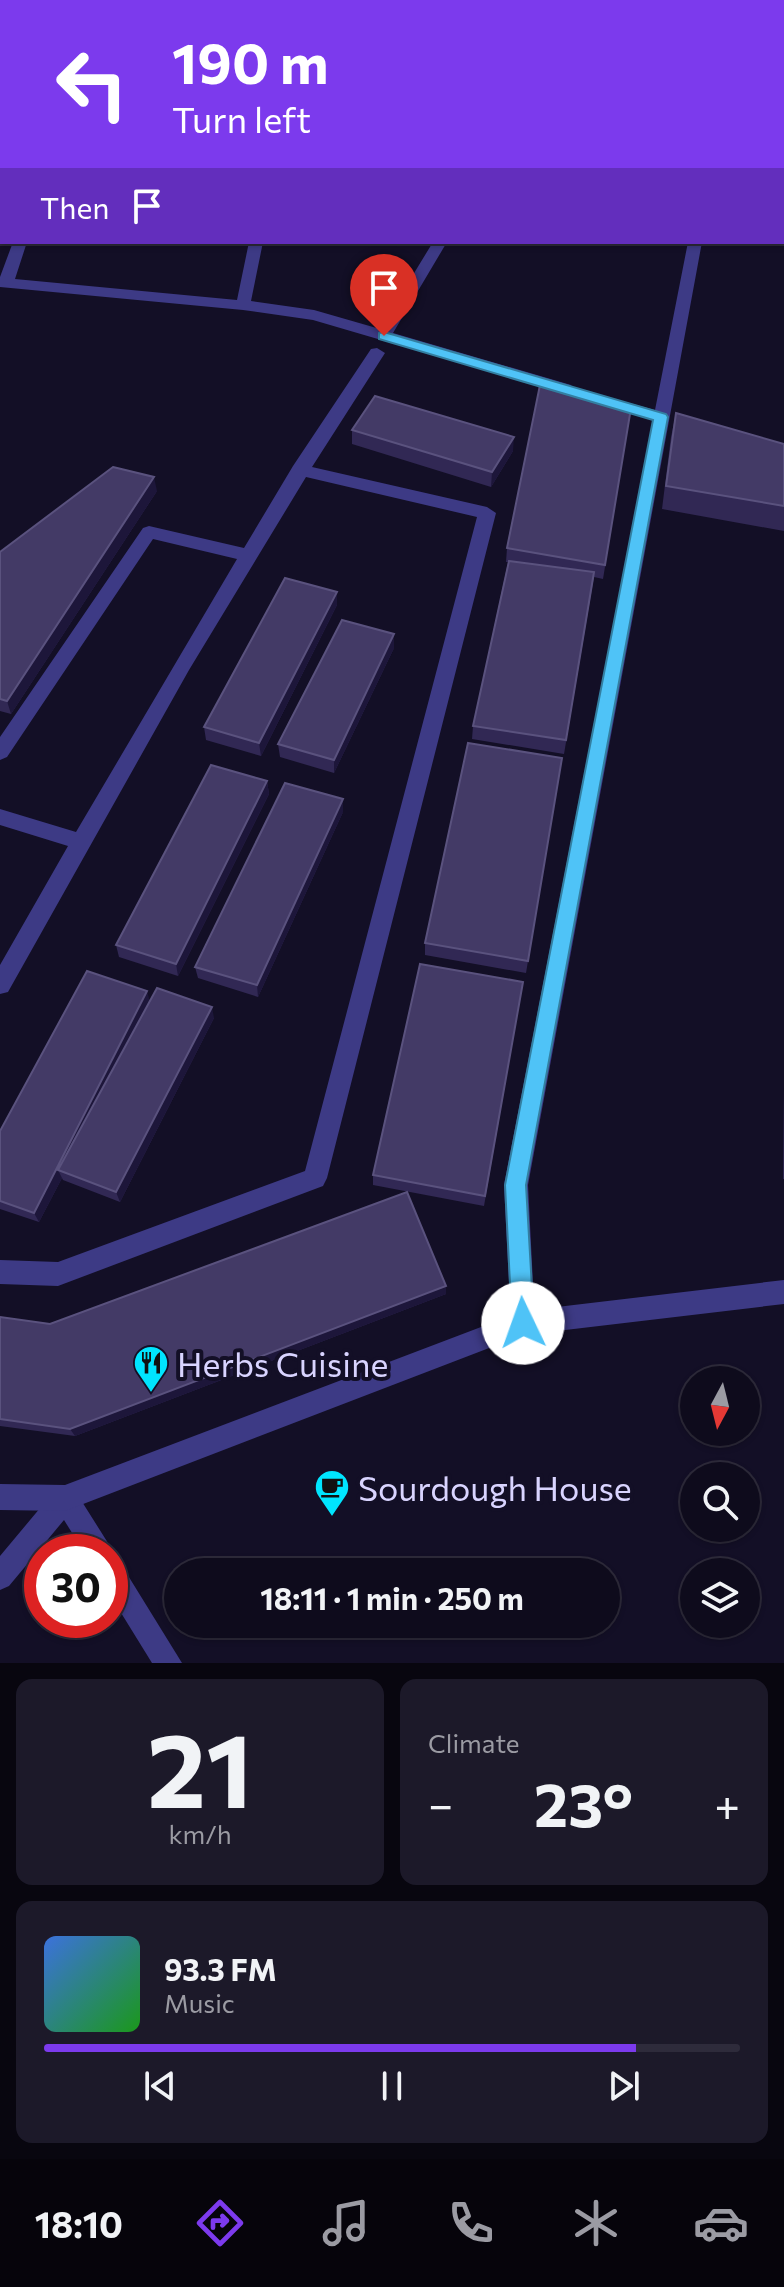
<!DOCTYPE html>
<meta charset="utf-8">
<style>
:root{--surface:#0e0b1c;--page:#1c1929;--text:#f1f3f6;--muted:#9b9ba3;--line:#2e2b3b;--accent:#7c3aed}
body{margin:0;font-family:Commissioner,sans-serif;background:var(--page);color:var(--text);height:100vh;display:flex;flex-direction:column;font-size:30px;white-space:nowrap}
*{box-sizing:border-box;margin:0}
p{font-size:26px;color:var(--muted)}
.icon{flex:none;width:44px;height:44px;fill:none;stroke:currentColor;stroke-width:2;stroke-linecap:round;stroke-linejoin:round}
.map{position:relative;height:1663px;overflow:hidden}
.panel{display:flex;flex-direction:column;gap:16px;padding:16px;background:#08060f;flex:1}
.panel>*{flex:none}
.top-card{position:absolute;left:0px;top:0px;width:784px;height:244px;box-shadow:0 2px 6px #0004,0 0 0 2px var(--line);background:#7c3aed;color:#fff;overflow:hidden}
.needle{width:52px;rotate:187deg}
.tools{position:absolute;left:680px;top:1366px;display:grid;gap:16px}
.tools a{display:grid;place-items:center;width:80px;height:80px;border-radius:50%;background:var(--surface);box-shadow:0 2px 6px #0004,0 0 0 2px var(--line);font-size:40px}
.speed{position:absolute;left:24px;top:1534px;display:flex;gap:16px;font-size:40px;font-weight:700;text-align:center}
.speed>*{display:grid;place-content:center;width:104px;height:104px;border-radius:50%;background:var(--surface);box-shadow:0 2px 6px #0004,0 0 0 2px var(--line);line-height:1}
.speed .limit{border:12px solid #d22;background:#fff;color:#111}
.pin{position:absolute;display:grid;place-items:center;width:68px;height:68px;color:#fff;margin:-82px -34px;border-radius:50% 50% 50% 0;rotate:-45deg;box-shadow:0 0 8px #0007}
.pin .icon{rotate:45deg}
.me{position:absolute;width:88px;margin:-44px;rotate:357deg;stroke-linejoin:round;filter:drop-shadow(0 0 6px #0008)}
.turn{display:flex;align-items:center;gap:28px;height:168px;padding:0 40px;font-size:36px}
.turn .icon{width:104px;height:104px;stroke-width:2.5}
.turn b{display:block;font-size:56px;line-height:68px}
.then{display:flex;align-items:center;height:76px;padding:0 40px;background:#0003;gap:16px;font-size:30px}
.big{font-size:60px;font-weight:700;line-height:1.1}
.panel .tile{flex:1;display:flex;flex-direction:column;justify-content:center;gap:12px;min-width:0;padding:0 28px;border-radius:16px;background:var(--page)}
.panel .dial{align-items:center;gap:0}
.dial b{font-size:104px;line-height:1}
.song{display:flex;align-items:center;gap:24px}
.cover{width:96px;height:96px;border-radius:12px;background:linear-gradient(135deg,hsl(220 70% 55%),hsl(120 70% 35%))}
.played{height:8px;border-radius:4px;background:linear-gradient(90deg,var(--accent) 85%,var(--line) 85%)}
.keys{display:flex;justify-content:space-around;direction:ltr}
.heat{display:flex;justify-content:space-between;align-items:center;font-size:44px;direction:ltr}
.panel .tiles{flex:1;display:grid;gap:16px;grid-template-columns:1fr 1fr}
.tile:last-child{grid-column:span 2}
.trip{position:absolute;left:164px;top:1558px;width:456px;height:80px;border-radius:40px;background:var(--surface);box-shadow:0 2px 6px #0004,0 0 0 2px var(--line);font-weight:700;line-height:80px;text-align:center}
.dock{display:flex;height:128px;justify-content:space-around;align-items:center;background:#06040b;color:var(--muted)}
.dock .icon{width:56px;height:56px}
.dock .current{color:var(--accent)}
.dock b{font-size:36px;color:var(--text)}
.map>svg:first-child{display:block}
</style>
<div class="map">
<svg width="784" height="1663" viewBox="0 0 784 1663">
<rect width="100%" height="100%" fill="#130f26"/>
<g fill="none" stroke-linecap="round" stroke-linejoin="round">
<path fill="#3d3a85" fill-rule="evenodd" d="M299 0H311V2H299Z
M0 52H2V60H0Z
M0 157H2V165H0Z
M13 242H27L15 279 237 300 249 242H263L251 301 314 310 380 329 433 242H447L393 333 571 385 573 389 565 394 313 320 243 310 0 287V277Z
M688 242H702L528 1185 535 1323 532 1332 523 1335 514 1332 511 1323 504 1185 653 420 601 406 599 402 607 397 655 410Z
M377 348 385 353 312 467 487 507 496 513 327 1178 323 1186 58 1286 0 1284V1260L58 1262 305 1171 477 517 306 477 189 670 8 992 0 994V965L68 846 0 825V809L76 832 237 559 153 539 7 757 0 760V737L143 528 149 526 244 548 293 466 371 349Z
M65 1485 74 1489 108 1543 112 1552 110 1557 119 1561 182 1663H152L110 1595V1552H84L64 1520 9 1586 0 1590V1556L56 1489Z"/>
<path fill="#3d3a85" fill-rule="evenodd" d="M784 1280V1304L523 1335 65 1511 0 1510V1484L65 1485 523 1311Z"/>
</g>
<path fill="#312854" d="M747 0H784V123H782V2H747Z
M631 408 603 579 594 577 564 754 472 739 473 726 508 562H506L507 548Z
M676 413 784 444V531L662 509 671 437Z
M352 430 513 451 491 487 352 444Z
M157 491 11 714 0 711V552Z
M337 592V605L261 756 206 740 204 727Z
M394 648 334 773 280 757 278 744Z
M562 758 526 973 425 955V943Z
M267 781 269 794 178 976 119 957 116 945Z
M343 812 258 997 198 978 195 967Z
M523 982 484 1206 373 1185V1175Z
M150 1001 214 1018 120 1202 63 1180 62 1178 39 1222 0 1209V1131Z
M784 1088V1179H783Z
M446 1286V1294L75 1436 0 1426V1317L50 1324Z"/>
<path fill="#1d163a" d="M514 437 513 451 491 487 492 472Z
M154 477 157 491 11 714 7 701Z
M337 592V605L261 756 259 743Z
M394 634V648L334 773V760Z
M267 781 269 794 178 976 176 964Z
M343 799V812L258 997 257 985Z
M147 991 150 1002 58 1170 62 1178 39 1222 34 1213Z
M212 1007 214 1018 120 1202 116 1192Z
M446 1286V1294L75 1436 70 1429Z"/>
<path fill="#433a66" stroke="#5a527e" stroke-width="2" d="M748 0H784V27L782 26V2H748Z
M782 35H784V65H782Z
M782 78H784V108H782Z
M541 380 631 408 605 565 507 548Z
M375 396 514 437 492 472 352 430Z
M676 413 784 444V506L666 486Z
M113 467 154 477 7 701 0 699V552Z
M509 561 594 572 566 740 473 726Z
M285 578 337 592 259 743 204 727Z
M342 620 394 634 334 760 278 744Z
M468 743 562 758 528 961 425 943Z
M211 765 267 781 176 964 116 945Z
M285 783 343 799 257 985 195 967Z
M420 964 523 982 485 1196 373 1175Z
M87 971 147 991 34 1213 0 1201V1131Z
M157 988 212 1007 116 1192 58 1170Z
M407 1192 446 1286 70 1429 0 1419V1317L50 1324Z"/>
<path fill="#4fc3f7" stroke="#337fa1" stroke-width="2" d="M384 332 666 414 668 417 526 1185 534 1323 531 1331 523 1335 515 1331 512 1323 505 1185 653 420 379 339V333Z"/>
<defs>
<symbol id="restaurant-pin" viewBox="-11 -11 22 30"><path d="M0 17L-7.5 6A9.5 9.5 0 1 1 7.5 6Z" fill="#00e5ff" stroke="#130f26"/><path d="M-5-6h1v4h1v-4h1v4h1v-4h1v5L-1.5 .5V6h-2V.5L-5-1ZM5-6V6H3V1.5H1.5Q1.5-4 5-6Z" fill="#111"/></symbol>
<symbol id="cafe-pin" viewBox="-11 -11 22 30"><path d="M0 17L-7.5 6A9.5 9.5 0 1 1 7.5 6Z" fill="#00e5ff" stroke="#130f26"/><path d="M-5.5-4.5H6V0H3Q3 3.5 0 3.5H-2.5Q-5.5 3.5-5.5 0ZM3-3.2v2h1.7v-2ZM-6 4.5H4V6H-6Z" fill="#111"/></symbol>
</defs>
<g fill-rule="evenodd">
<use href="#restaurant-pin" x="131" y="1343" width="40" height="54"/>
<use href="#cafe-pin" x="312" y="1467" width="40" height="54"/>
</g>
<g text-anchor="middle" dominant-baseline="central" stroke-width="8" stroke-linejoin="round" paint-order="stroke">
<g font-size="34" fill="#d9d4ff" stroke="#130f26" text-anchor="start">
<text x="177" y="1363">Herbs Cuisine</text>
<text x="358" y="1487">Sourdough House</text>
</g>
</g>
</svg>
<div class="tools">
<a><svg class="needle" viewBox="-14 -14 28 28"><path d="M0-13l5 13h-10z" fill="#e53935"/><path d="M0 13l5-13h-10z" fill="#9b9ba3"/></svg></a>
<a><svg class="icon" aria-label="search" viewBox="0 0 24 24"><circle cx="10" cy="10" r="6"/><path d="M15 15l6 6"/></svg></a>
<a><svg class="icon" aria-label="layers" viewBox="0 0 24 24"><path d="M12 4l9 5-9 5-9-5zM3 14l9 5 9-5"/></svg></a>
</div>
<div class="speed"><div class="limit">30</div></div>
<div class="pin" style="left:384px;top:336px;background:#d93025"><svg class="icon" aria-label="arrive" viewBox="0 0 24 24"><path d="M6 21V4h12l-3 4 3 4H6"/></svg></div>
<svg class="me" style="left:523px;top:1323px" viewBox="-20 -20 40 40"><circle r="19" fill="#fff"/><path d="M0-13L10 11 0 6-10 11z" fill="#4fc3f7"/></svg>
<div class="trip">18:11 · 1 min · 250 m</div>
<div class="top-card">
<div class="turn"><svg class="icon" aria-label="left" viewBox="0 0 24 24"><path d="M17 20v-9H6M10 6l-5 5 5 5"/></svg><div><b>190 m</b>Turn left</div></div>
<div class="then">Then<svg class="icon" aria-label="arrive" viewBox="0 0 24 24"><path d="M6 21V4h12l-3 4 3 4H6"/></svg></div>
</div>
</div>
<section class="panel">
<div class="tiles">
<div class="tile dial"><b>21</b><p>km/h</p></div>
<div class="tile"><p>Climate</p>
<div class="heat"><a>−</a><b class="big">23°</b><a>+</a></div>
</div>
<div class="tile">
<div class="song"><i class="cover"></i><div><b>93.3 FM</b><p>Music</p></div></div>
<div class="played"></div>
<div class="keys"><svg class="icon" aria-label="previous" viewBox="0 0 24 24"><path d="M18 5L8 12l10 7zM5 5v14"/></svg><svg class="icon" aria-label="pause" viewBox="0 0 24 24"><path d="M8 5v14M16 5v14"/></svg><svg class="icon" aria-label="next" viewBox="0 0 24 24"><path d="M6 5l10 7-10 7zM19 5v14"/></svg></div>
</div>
</div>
</section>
<nav class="dock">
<b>18:10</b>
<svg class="icon current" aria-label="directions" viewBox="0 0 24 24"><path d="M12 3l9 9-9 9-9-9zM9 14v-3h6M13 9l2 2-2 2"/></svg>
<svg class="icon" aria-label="music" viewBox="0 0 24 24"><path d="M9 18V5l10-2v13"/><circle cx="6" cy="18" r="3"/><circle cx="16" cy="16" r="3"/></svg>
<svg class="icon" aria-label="phone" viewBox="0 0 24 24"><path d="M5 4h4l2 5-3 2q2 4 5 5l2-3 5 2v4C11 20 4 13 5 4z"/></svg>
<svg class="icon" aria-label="climate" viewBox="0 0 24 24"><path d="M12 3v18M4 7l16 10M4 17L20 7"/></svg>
<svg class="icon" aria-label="car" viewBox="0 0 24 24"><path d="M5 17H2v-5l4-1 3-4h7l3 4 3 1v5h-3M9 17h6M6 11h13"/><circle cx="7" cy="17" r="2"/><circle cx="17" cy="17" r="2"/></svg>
</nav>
